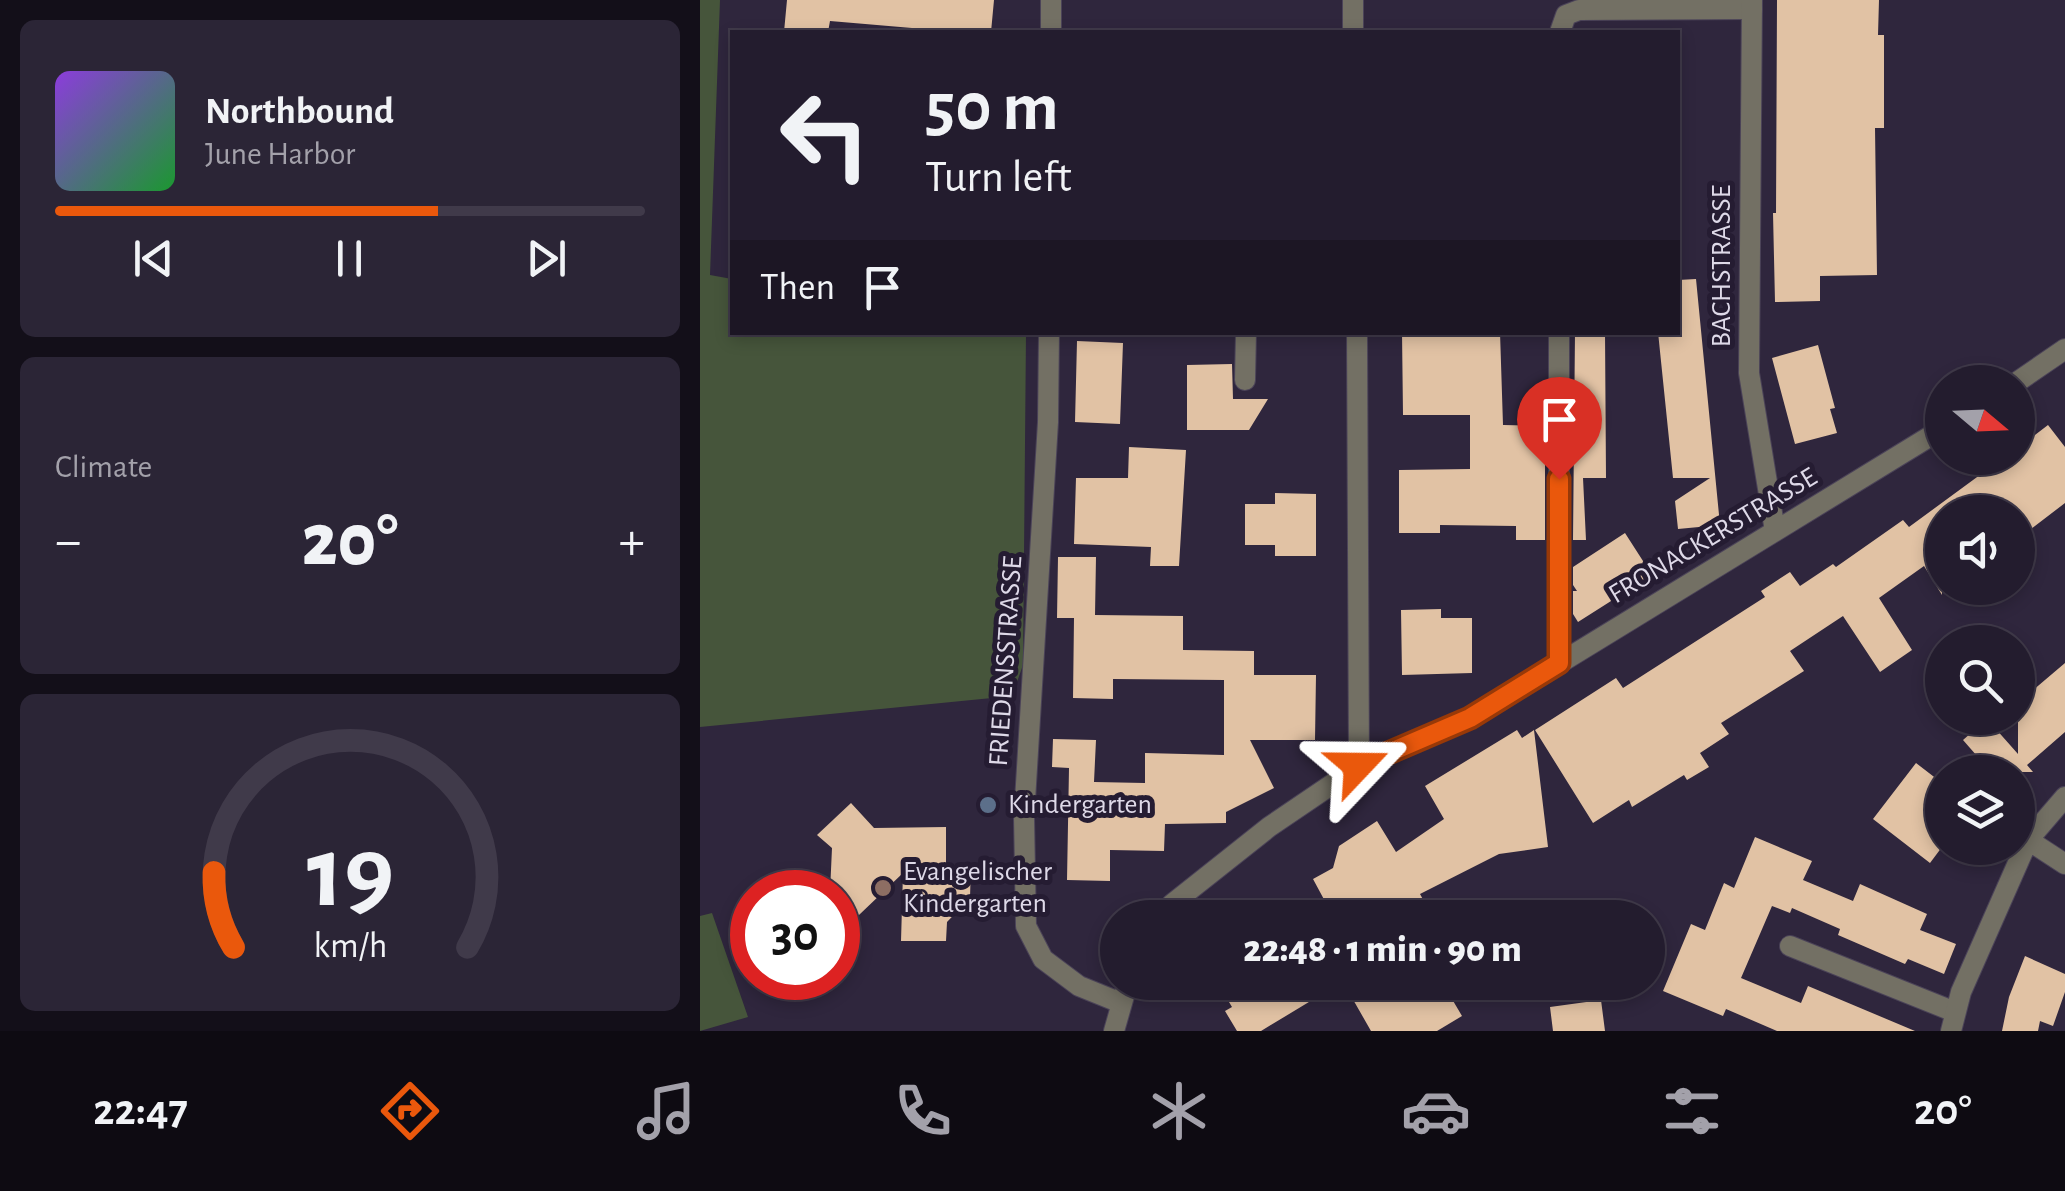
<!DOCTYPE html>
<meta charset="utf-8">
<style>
:root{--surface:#231c2e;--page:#2b2536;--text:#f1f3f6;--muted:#a3a1aa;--line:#403a4a;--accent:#ea580c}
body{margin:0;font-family:"Alegreya Sans",sans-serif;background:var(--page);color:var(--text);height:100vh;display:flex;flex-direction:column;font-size:38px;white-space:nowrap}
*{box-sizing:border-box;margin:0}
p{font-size:32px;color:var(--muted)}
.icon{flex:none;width:55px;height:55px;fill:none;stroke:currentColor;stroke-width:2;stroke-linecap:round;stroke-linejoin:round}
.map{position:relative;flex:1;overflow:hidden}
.side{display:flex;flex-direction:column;gap:20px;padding:20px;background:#130f19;width:700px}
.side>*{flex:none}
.guide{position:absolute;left:30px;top:30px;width:950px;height:305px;border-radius:0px;box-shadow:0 5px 15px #0003,0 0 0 2px var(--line);background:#231c2e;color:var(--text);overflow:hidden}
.needle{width:65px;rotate:109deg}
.tools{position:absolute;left:1225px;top:365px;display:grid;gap:20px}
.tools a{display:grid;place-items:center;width:110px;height:110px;border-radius:50%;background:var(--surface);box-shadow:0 5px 15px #0003,0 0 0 2px var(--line);font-size:50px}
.speed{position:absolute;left:30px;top:870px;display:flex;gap:20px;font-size:50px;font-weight:700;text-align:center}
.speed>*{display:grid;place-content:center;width:130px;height:130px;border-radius:50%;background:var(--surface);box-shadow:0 5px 15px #0003,0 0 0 2px var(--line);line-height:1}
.speed .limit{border:15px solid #d22;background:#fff;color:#111}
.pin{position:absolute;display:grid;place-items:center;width:85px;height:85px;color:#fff;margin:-102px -42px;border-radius:50% 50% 50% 0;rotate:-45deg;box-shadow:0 0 10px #0007}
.pin .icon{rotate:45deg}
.me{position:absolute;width:110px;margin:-55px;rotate:67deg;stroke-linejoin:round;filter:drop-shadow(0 0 8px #0008)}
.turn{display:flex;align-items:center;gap:35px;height:210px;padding:0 30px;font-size:45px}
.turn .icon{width:130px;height:130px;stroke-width:2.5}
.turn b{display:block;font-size:70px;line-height:85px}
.then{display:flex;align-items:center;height:95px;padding:0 30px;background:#0003;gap:20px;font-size:38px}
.big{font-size:75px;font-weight:800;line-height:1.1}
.side .tile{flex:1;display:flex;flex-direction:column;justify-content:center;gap:15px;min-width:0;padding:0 35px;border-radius:15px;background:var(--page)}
.side .dial{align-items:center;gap:0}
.dial svg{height:260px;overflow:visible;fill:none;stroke:var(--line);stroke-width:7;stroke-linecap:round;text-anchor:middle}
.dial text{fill:var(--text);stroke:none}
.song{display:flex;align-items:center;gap:30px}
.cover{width:120px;height:120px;border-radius:15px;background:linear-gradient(135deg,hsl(270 70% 55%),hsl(130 70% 35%))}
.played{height:10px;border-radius:5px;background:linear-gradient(90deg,var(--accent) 65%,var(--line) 65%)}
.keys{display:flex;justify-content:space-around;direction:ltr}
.heat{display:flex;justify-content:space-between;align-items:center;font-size:55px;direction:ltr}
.trip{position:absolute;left:400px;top:900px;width:565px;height:100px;border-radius:50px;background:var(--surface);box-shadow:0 5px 15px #0003,0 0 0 2px var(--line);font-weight:800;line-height:100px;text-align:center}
.tab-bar{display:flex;height:160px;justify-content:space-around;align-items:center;background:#0e0b12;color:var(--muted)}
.tab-bar .icon{width:70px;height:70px}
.tab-bar .on{color:var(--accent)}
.tab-bar b{font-size:45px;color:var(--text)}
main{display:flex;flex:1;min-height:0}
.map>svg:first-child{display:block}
</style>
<main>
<section class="side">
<div class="tile">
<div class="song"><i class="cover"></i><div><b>Northbound</b><p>June Harbor</p></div></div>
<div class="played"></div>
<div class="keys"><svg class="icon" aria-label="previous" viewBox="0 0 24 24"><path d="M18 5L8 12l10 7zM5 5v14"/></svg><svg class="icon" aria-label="pause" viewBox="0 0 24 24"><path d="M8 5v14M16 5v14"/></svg><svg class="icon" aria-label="next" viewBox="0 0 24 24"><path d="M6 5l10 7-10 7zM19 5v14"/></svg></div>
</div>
<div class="tile"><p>Climate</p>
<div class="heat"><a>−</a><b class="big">20°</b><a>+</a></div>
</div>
<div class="tile dial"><svg viewBox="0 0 100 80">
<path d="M14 69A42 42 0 1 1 86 69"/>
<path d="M14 69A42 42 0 0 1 8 46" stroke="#ea580c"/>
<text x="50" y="56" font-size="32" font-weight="700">19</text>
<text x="50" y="72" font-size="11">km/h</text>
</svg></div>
</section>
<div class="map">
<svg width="1365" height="1031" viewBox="0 0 1365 1031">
<rect width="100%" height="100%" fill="#2f263d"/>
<path fill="#46553b" d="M0 0H20L10 275 32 279V332L326 333 323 665 312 696 0 727Z
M12 913 48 1017 0 1031V916Z"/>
<path fill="#e1c2a4" d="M87 0H294L291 32H212V28L130 21 128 32H84Z
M1077 0H1179L1178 35H1184V128H1175L1177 275 1120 276V301L1075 302 1073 213H1076Z
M996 279 1020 525 978 529 975 501 1010 478H973L958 332H978V280Z
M702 332H800L803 425 845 426V540H816V526L740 525V533H699V470L770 469V415H703Z
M875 332H905L906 478H883L886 540H873Z
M377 341 423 343 420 424 375 422Z
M1118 345 1135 408 1130 409 1137 433 1095 444 1072 358Z
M532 364 533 399H568L549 430H487V365Z
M1348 425 1365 447V503L1318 539V512H1242V595L1224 566 1179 598 1212 650 1180 672 1143 616 1090 651 1104 671 1021 723 1029 734 1000 753 1009 767 987 780 984 775 932 807 929 800 893 823 835 730 916 678 923 688 1065 597 1061 591 1090 572 1100 586 1133 564 1136 567 1203 520 1209 527 1303 458H1318V448Z
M429 447 486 450 479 566H450L451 547 374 544 376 478H428Z
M575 493 616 494V556H575V545H545V504H575Z
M925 533 952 575 878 622 873 614V591H877L873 585V567Z
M358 557H396L395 615 483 616V650L554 651V675H616L615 740H550L574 788 526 812V823L465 824 464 851 410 850V881L367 880 369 768 352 767 353 739 396 740 394 782 445 783V753L524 755V680L413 679V699L373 698 374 618H357Z
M741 609V618H772V673L702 675 701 610Z
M1365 663V732L1327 765 1333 772H1291L1263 740 1287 719 1318 754V703Z
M817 730 822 738 834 730 848 847 799 854 720 894 733 918H634L613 879 633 868 639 846 677 821 696 852 744 819 725 786Z
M1216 763 1242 783V847L1230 863 1173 819Z
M151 803 174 828 246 827V865L271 863 270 898 247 922 246 941H201L203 873 138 935V892H130L132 848 117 835Z
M1055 837 1112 861 1103 880 1153 901 1160 884 1227 914 1220 930 1256 944 1244 974 1208 959 1205 964 1138 935 1140 929 1092 908 1090 913 1072 906 1041 978 1101 1003 1108 986 1215 1031H1077L1026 1009 1023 1016 963 991 991 924 1005 930 1024 883 1034 888Z
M1325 956 1365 974V992L1353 1026 1340 1021 1338 1031H1302L1309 997Z
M517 982H642L561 1031H537L525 1011 532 1007Z
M643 982H742L762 1016 737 1031H671Z
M901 1000 905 1031H853L850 1007Z"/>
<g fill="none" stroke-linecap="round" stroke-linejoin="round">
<defs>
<path id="lane" d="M860 32 866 15 879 10 1052 9
M859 332V663
M545 380 546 332
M1090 946 1255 1012"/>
<path id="street" d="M653 0V32
M1052 0 1049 373 1075 531
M351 32V0
M349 332 348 422 324 817 326 926 343 959 379 986 421 1003
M657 332 659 766
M1317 382 1365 349
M1328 840 1365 864
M464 918 472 904 569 827 659 766 770 718 1242 429
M414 1031 428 982
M1251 1031 1261 992 1328 840 1365 797"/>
</defs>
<use href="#lane" stroke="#4b4358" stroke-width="22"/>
<use href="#street" stroke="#4b4358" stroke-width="22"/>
<use href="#lane" stroke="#737064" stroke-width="20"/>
<use href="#street" stroke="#737064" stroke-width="20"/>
</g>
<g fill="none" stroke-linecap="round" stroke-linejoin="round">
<defs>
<path id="route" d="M658 766 770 718 859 663V479"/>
</defs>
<use href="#route" stroke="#983908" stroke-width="25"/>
<use href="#route" stroke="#ea580c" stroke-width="18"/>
</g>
<circle fill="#5c6f8a" stroke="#251c32" stroke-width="4" cx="288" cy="805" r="10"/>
<circle fill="#8d6e63" stroke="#251c32" stroke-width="4" cx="183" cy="888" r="10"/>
<g text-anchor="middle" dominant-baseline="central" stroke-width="10" stroke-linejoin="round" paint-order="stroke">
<g font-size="28" fill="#ded9e8" stroke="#251c32">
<text transform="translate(1022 266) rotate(-90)">BACHSTRASSE</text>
<text transform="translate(1013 536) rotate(-31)">FRONACKERSTRASSE</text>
<text transform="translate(306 661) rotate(-86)">FRIEDENSSTRASSE</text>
</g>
<g font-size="28" fill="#ded9e8" stroke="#251c32" text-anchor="start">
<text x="308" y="805">Kindergarten</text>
<text x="203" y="872">Evangelischer<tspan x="203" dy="32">Kindergarten</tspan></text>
</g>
</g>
</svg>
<div class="tools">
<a><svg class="needle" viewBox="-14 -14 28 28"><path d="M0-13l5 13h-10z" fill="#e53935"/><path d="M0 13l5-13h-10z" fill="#a3a1aa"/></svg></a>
<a><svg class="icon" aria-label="sound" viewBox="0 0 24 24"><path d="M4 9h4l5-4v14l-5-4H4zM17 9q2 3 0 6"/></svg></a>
<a><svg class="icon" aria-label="search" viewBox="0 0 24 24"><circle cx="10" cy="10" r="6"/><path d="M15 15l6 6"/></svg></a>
<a><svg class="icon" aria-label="layers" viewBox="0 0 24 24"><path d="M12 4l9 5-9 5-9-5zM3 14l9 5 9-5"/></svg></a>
</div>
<div class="speed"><div class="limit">30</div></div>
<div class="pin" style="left:859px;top:479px;background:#d93025"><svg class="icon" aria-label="arrive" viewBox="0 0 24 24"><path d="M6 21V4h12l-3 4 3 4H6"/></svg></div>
<svg class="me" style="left:658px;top:766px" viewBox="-20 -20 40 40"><path d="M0-17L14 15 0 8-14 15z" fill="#ea580c" stroke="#fff" stroke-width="4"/></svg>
<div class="trip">22:48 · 1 min · 90 m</div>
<div class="guide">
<div class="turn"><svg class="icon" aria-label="left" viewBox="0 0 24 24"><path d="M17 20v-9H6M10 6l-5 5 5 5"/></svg><div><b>50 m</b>Turn left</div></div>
<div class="then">Then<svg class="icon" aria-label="arrive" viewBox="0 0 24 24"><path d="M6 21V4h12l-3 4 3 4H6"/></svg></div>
</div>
</div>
</main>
<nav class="tab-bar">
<b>22:47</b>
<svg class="icon on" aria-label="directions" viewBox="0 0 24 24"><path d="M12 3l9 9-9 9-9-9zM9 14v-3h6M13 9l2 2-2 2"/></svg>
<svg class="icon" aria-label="music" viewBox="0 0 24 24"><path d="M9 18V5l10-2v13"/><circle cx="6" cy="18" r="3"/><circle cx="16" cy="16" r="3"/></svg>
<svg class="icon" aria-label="phone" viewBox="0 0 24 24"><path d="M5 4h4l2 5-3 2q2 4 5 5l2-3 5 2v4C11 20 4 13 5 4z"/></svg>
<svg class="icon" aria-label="climate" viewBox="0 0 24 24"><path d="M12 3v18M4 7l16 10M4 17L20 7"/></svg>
<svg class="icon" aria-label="car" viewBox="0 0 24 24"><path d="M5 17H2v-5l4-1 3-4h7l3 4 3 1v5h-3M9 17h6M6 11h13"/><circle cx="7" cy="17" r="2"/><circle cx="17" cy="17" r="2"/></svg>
<svg class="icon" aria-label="filters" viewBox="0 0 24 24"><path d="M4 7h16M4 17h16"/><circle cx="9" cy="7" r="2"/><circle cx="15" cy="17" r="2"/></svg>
<b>20°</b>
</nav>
